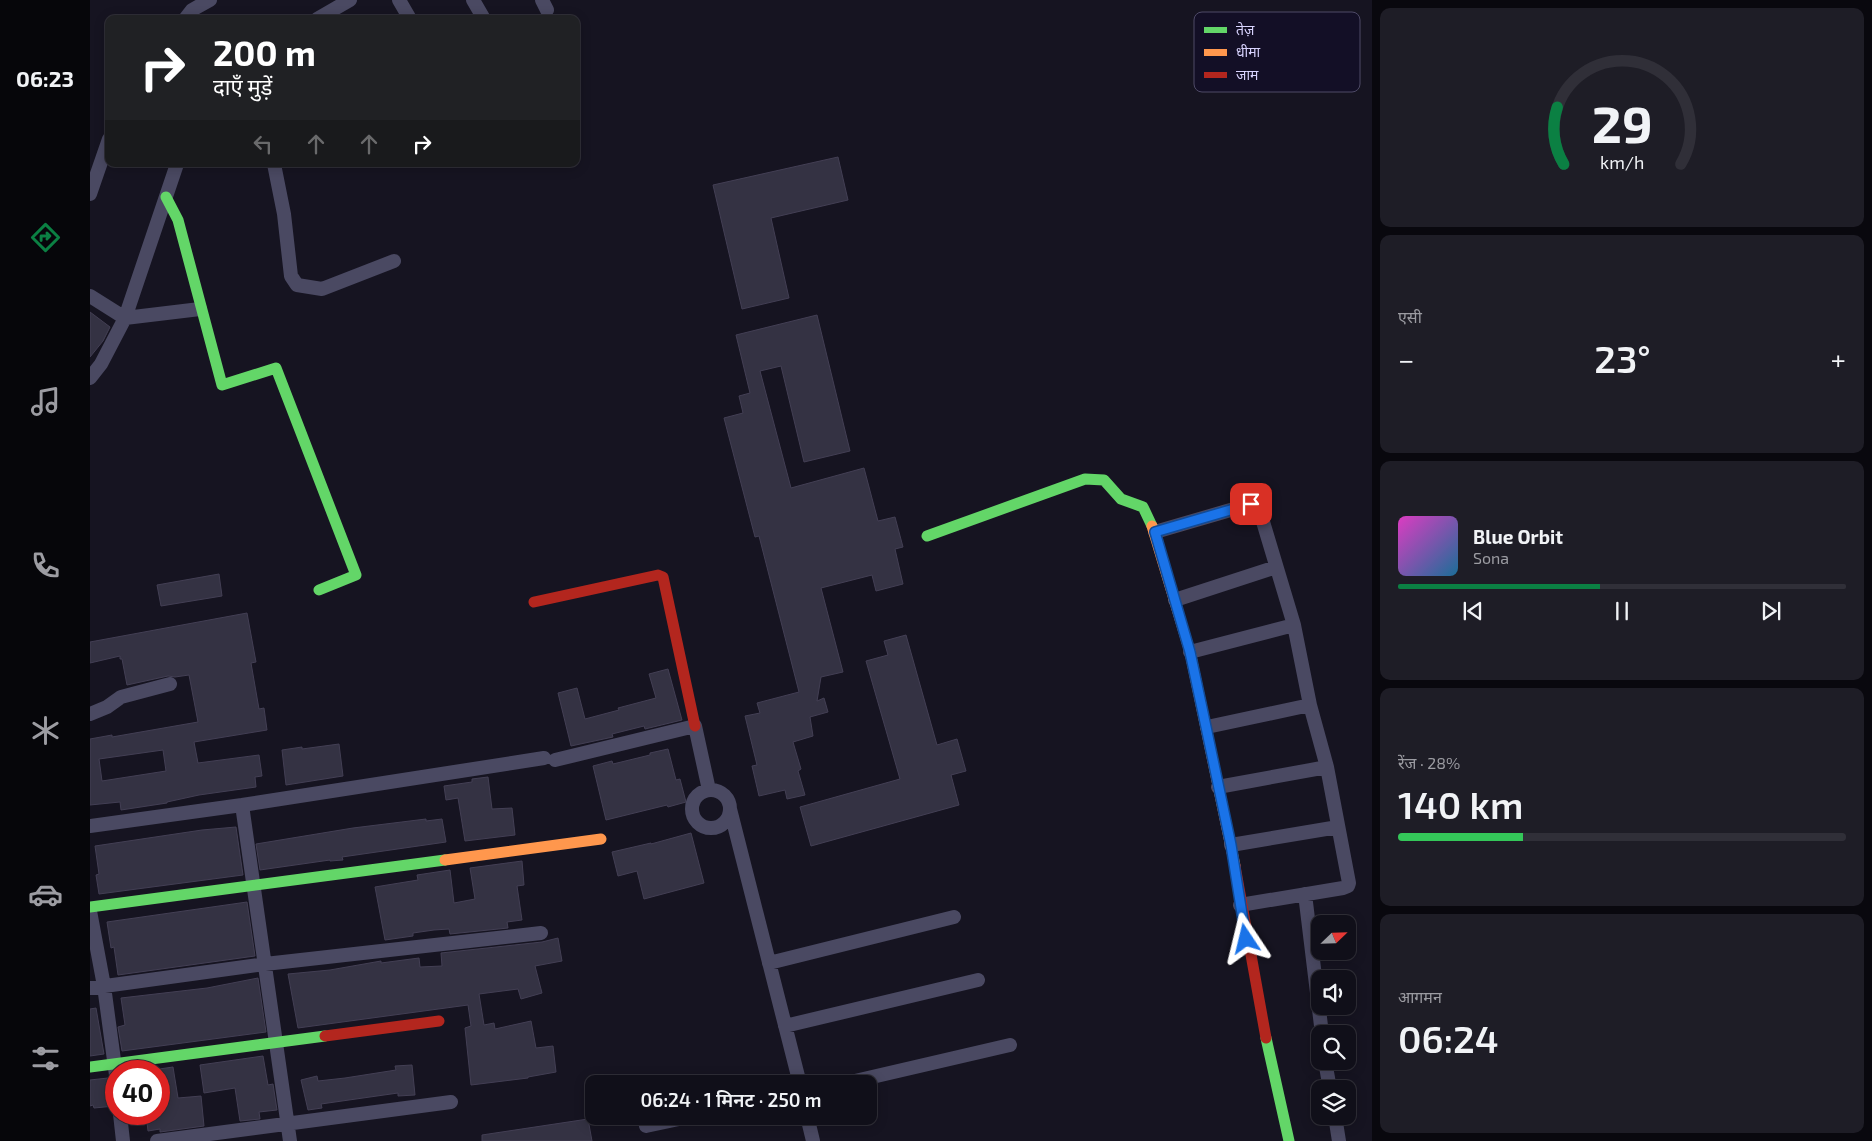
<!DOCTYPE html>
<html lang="hi">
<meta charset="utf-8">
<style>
:root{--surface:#100f19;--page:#1e1d26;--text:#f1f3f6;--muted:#9c9ca2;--line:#302f38;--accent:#0b8043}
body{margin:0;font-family:"Exo 2","Noto Sans Devanagari",sans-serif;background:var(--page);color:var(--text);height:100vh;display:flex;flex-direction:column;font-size:19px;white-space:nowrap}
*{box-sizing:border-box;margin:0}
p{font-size:16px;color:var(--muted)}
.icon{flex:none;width:28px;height:28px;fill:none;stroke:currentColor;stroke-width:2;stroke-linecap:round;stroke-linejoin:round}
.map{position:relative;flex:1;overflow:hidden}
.sheet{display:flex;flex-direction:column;gap:8px;padding:8px;background:#09080e;width:500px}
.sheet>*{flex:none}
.hud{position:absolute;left:15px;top:15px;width:475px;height:152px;border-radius:10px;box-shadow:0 2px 12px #0003,0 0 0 1px var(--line);background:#202124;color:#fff;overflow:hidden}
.needle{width:32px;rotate:67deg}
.controls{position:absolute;left:1221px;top:915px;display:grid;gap:10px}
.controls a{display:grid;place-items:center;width:45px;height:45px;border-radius:10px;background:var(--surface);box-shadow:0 2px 12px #0003,0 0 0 1px var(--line);font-size:25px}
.speed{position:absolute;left:15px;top:1060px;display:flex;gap:10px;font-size:25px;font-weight:700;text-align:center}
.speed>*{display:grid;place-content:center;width:65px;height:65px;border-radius:50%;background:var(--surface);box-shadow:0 2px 12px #0003,0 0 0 1px var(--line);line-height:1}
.speed .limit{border:8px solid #d22;background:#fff;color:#111}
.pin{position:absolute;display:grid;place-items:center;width:42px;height:42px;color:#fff;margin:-21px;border-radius:10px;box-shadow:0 2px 8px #0006}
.me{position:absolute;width:55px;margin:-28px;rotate:350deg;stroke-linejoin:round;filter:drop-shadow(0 0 4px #0008)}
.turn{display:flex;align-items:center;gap:18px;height:105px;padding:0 25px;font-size:22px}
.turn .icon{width:65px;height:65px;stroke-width:2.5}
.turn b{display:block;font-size:35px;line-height:42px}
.lanes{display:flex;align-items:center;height:48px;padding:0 25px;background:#0003;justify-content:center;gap:25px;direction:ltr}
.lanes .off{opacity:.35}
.big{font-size:38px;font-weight:600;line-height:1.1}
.sheet .widget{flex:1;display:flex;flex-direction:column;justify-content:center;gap:8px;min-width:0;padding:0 18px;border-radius:10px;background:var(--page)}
.sheet .dial{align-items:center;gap:0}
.dial svg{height:130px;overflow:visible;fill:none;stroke:var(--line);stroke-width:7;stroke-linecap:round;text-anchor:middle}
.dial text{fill:var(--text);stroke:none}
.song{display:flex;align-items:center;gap:15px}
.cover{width:60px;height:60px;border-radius:8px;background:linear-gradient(135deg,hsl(310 70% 55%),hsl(200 70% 35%))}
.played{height:5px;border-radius:2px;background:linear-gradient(90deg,var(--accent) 45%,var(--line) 45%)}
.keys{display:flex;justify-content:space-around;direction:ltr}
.heat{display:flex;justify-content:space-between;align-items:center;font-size:28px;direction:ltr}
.charge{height:8px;border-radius:4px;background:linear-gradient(90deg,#34c759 28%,var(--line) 0)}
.trip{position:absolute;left:495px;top:1075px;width:292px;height:50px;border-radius:10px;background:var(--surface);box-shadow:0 2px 12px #0003,0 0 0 1px var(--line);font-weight:600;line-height:50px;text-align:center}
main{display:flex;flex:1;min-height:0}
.menu{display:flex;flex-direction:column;width:90px;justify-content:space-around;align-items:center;background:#06060a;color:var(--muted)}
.menu .icon{width:35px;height:35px}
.menu .current{color:var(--accent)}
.menu b{font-size:22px;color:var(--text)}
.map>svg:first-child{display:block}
</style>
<main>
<nav class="menu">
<b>06:23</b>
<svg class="icon current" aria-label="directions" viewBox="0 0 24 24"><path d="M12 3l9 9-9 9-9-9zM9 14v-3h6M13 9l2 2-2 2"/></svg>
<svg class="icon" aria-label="music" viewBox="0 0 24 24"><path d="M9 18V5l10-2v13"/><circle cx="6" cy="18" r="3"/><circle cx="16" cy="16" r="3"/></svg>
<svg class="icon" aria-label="phone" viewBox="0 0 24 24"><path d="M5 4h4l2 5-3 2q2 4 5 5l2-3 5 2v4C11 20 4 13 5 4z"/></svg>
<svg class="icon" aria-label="climate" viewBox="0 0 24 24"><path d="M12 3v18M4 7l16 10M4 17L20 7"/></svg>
<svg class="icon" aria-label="car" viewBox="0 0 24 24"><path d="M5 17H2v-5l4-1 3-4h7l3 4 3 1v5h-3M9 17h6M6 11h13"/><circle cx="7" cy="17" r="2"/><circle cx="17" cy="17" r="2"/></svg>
<svg class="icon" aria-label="filters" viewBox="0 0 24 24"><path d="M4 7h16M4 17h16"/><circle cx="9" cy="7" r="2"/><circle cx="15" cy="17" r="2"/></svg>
</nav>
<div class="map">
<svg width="1282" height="1141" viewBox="0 0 1282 1141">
<rect width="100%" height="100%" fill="#161421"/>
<path fill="#343243" stroke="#433f54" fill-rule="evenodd" d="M748 157 758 200 681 218 699 298 652 309 623 185Z
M0 312 20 327 13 341 0 357Z
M727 315 760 451 714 462 691 366 670 371 701 488 774 468 788 521 805 517 813 547 805 549 813 584 786 591 782 575 731 588 753 672 731 677 727 701 734 698 738 712 720 717 723 736 703 742 711 769 708 771 715 795 697 799 695 790 669 796 662 766 667 765 655 716 670 713 667 703 709 692 669 536 665 537 634 418 653 413 649 396 660 393 646 335Z
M129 574 132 596 71 606 67 585Z
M157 613 166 662 161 663 169 709 174 708 177 730 104 742 108 763 169 755 172 776 165 777 166 787 109 795 77 802V803L31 810 30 802 0 805V739L22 735V737L108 722 99 675 85 677 78 676 37 685 32 659H30V656L0 663V642ZM73 750 76 771 12 781 9 759Z
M816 635 847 745 867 739 876 771 861 775 869 805 721 846 710 807 810 779 776 661 798 655 794 641Z
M578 669 592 720 555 729 554 726 522 734 523 737 481 746 468 693 487 688 495 719 529 710 528 708 566 698 559 674Z
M249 744 253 776 196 785 192 750 212 747V749Z
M578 749 586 780 590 779 596 802 578 807 577 805 516 820 503 766 522 761 523 764 560 755V753Z
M398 777 402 809 422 808 425 835 375 841 368 798 356 800 354 786 382 782V779Z
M336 819V821L352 819 356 842 252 857 253 860 240 861V860L170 870 166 844 263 828Z
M146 827 153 875 9 894 6 875 9 874 5 846 112 830Z
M601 833 614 883 554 899 547 871 528 876 522 852 561 843V844Z
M432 861 434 885 427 886 432 920 417 922 418 928 360 934 359 929 344 930 323 933V936L295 940 285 887 328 880 327 875 360 870 364 903 385 899 380 868Z
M157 902 165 956 28 975 24 947 21 948 17 922Z
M468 938 472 961 445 966 452 993 431 999 428 989 389 994 394 1025 404 1023 405 1029 441 1021 446 1048 463 1046 466 1072 438 1077V1078L381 1085 375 1028 381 1026 378 1005 208 1028 198 974 240 970 291 961V963L329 958 330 967 352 966 351 953 452 942Z
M168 978 176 1032 32 1051 28 1027 35 1025 31 998 117 988Z
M6 1008 14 1054 0 1056V1009Z
M173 1056 178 1085 183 1084 187 1110 169 1112 170 1119 150 1121 145 1088 114 1093 110 1065Z
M322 1065 325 1095 308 1096V1093L231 1104 232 1108 218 1110 211 1080 227 1076 228 1081 255 1078 306 1070 305 1066Z
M83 1067 88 1098 111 1096 114 1126 70 1132V1129L58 1131 56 1114H69V1071H56Z
M18 1078 22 1083 25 1106 4 1108 3 1105 0 1106V1080Z
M498 1119 502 1141H392V1135Z"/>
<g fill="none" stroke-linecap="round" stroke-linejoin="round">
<path stroke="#4a4962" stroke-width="14" d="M309 0 320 19
M383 0 394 19
M452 0 457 10
M95 19 102 10 120 0
M227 19 260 0
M184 164 194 214 201 276 207 285 232 289 304 261
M0 194 19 139
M0 296 35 318 110 309
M0 378 11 364 35 318 87 164
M1065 532 1161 504 1168 505 1204 625 1220 705 1237 767 1259 883 1258 886 1253 888 1150 905
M1085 600 1186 567
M1100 652 1204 625
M0 714 17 707 31 697 80 684
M1117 727 1220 705
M465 760 605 726 619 790
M1128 787 1237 767
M602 809a19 19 0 1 1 38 0a19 19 0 1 1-38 0Z
M152 805 200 1141
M640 809 710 1084
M0 826 152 805 454 758
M1141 845 1248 827
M1215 894 1232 1034
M0 911 14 986 26 1075
M679 963 864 917
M0 988 175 964 451 933
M695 1026 888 980
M1235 1061 1240 1089
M752 1084 920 1045
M30 1114 33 1141
M717 1116 723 1141
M1245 1116 1249 1141
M556 1126 603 1116
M67 1141 361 1102"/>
<path stroke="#63d668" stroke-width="11" d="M76 197 88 220 132 385 186 368 266 575 229 590
M837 536 995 479 1014 480 1031 499 1053 507 1062 526
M0 907 355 860
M1176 1038 1199 1141
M0 1067 235 1036"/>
<path stroke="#ff974d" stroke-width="11" d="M1062 526 1100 652 1145 866
M355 860 511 839"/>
<path stroke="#b3261e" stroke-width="11" d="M444 602 568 575 573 577 605 726
M1145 866 1176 1038
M235 1036 349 1021"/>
</g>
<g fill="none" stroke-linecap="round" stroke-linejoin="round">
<defs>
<path id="route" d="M1156 939 1141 845 1112 708 1100 652 1065 532 1161 504"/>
</defs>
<use href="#route" stroke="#114b97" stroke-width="12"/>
<use href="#route" stroke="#1a73e8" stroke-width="9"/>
</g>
<rect x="1104" y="12" width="166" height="80" rx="8" fill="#130f26" stroke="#4e4a67" stroke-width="1"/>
<rect x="1114" y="27" width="23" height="6" fill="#63d668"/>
<rect x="1114" y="49" width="23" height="7" fill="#ff974d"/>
<rect x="1114" y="72" width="23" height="6" fill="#b3261e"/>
<g font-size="14" fill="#d9d4ff">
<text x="1146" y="35">तेज़</text>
<text x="1146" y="57">धीमा</text>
<text x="1146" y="80">जाम</text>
</g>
</svg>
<div class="controls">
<a><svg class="needle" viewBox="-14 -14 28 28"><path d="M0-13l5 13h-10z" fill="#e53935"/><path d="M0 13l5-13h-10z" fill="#9c9ca2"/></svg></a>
<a><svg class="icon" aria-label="sound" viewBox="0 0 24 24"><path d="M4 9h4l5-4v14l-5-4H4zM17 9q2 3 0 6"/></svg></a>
<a><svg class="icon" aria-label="search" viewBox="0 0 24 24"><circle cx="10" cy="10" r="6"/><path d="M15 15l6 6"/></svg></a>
<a><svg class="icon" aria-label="layers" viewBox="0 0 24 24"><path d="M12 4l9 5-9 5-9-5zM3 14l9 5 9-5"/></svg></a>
</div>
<div class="speed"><div class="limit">40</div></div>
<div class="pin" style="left:1161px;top:504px;background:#d93025"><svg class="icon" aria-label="arrive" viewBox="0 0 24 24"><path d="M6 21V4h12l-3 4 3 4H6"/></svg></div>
<svg class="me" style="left:1156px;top:939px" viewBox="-20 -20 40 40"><path d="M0-17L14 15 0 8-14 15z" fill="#1a73e8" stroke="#fff" stroke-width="4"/></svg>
<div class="trip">06:24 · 1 मिनट · 250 m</div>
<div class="hud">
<div class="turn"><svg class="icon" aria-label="right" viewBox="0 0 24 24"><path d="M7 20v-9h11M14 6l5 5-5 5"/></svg><div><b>200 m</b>दाएँ मुड़ें</div></div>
<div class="lanes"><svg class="icon off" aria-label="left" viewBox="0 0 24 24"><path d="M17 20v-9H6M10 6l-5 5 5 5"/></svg><svg class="icon off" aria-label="ahead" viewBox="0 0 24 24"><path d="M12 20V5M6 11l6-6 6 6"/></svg><svg class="icon off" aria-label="ahead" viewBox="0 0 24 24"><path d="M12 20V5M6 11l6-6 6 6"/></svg><svg class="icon" aria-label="right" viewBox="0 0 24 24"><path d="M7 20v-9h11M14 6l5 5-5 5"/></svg></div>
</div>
</div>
<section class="sheet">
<div class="widget dial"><svg viewBox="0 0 100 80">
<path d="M14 69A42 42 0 1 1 86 69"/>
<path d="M14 69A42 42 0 0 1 10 34" stroke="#0b8043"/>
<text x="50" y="56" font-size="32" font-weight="700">29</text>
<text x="50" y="72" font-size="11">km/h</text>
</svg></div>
<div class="widget"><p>एसी</p>
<div class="heat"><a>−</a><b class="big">23°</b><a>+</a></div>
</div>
<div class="widget">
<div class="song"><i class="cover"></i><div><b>Blue Orbit</b><p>Sona</p></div></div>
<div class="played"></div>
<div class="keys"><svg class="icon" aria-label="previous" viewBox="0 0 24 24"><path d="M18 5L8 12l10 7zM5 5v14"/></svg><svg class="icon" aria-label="pause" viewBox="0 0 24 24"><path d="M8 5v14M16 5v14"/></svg><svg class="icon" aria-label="next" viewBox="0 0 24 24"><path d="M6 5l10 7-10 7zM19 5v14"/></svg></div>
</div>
<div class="widget"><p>रेंज · 28%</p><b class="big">140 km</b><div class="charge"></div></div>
<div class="widget"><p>आगमन</p><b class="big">06:24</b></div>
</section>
</main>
